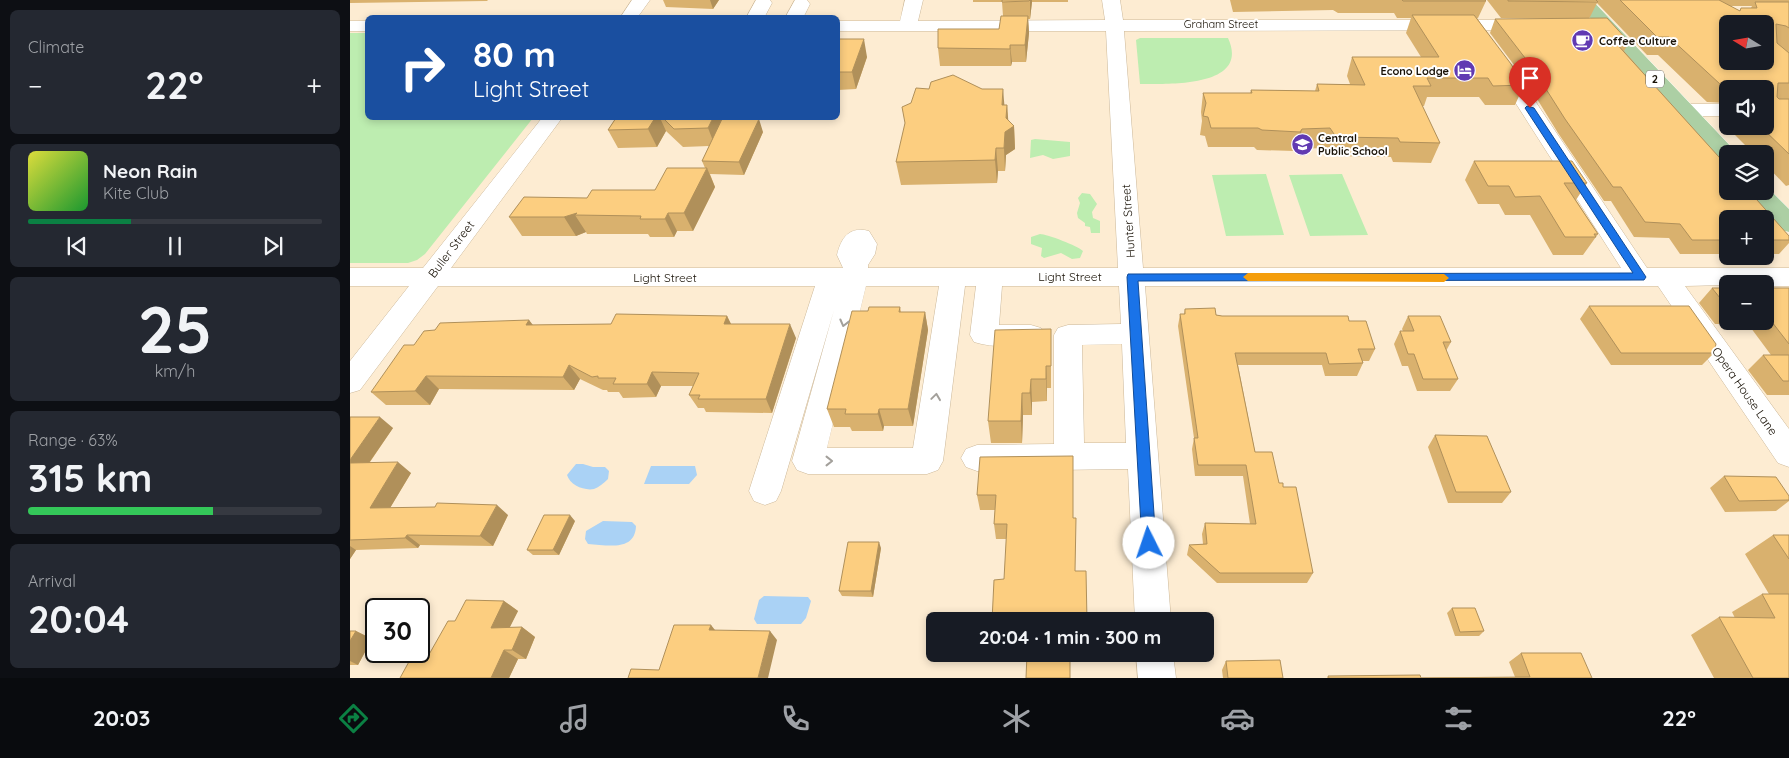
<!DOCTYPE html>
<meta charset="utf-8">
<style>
:root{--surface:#171b24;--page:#242831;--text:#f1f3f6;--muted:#9ea1a6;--line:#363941;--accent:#0b8043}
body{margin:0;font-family:Quicksand,sans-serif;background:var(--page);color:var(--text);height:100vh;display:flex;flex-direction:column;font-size:19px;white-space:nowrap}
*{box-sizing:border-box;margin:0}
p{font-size:16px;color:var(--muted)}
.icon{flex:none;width:28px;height:28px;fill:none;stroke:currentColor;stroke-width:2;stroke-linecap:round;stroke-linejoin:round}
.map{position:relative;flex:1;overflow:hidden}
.sheet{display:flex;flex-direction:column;gap:10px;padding:10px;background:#0d0f14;width:350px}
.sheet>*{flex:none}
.top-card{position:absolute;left:15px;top:15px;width:475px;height:105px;border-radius:8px;box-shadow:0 2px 8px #0003;background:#1a4fa0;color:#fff;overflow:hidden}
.needle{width:32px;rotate:281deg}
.fabs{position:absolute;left:1369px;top:15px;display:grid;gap:10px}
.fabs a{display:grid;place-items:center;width:55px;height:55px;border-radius:8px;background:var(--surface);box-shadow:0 2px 8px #0003;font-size:25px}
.speed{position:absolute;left:15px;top:598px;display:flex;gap:10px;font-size:25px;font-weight:700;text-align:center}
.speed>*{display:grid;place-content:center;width:65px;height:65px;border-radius:50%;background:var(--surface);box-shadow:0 2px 8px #0003;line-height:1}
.speed .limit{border:2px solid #111;border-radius:8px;background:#fff;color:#111}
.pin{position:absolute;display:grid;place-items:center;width:42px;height:42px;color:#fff;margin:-51px -21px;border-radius:50% 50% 50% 0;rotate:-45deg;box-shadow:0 0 5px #0007}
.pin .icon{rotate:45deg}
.me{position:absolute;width:55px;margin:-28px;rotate:356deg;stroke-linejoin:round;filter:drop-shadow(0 0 4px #0008)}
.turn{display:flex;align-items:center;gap:18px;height:105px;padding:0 25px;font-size:22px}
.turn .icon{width:65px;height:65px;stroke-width:2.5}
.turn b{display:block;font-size:35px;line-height:42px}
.big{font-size:38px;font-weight:700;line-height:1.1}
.sheet .card{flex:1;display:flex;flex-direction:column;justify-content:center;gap:8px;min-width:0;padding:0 18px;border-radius:8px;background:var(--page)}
.sheet .dial{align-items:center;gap:0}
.dial b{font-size:65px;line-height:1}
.song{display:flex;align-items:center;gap:15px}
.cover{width:60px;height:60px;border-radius:8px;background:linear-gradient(135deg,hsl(60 70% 55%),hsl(130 70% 35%))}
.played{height:5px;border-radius:2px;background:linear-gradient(90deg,var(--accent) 35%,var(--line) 35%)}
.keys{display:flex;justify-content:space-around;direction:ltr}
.heat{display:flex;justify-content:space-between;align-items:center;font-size:28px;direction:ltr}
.charge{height:8px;border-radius:4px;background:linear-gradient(90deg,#34c759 63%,var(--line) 0)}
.trip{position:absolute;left:576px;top:612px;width:288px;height:50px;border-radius:8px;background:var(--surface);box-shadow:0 2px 8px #0003;font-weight:700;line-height:50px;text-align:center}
.menu{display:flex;height:80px;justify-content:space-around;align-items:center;background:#090b0e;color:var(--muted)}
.menu .icon{width:35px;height:35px}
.menu .on{color:var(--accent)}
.menu b{font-size:22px;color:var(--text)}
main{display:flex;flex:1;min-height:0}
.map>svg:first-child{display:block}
</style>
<main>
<section class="sheet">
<div class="card"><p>Climate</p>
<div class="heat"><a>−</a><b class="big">22°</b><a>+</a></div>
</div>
<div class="card">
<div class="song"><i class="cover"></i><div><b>Neon Rain</b><p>Kite Club</p></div></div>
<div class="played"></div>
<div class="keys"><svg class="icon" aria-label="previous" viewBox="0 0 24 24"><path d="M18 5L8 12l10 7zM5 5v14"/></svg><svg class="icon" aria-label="pause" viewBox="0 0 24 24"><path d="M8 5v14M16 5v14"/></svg><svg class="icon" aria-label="next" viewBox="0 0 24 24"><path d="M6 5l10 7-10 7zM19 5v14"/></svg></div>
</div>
<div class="card dial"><b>25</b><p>km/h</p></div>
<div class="card"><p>Range · 63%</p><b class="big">315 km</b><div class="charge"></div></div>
<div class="card"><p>Arrival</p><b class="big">20:04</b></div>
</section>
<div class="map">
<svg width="1439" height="678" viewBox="0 0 1439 678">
<rect width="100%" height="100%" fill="#fdecd2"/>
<path fill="#bdedb0" d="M0 33H17L18 118H183L75 254 67 260 58 263H0Z
M790 38H878C901 88 817 84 790 84L786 40Z
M685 139 720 142V156L703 159 693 155 680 158 681 140Z
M916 174 934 235 876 236 862 175Z
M992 174 1018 235 960 236 939 175Z
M732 193 740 194 747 204 742 212 743 218 750 221V233H741L740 227 735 226V223L728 218 727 213 730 203 728 198Z
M690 234C697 234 728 246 733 251L730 258 722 259 711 253 694 258 691 256 692 248 681 244V237Z"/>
<path fill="#aad2f5" d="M226 464H233L243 467H255L259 471 258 479C254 483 249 487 244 489 234 491 220 485 217 475Z
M301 466H345L347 475 339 484H294Z
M253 521 282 522 286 526C285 552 257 545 238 544L235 539 236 531Z
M414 596 458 597 461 601 456 618 451 624H407L404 619 409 600Z"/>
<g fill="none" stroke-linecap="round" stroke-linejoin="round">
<defs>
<path id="minor" d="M282 0H300L287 18H270Z
M406 0H420L422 3 414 18H396Z
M445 0H457L460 4 453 18H435Z
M555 0H573L568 21 755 20 752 0H770L773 20H1181L1187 21 1190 25 1187 29 1181 30 774 31 793 268H1271L1140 63 1143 59 1150 57 1157 59 1297 268H1439V286H1415V284L1335 286 1439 429V467L1428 463 1308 286H795L821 621H785L778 469 627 471 616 467 611 458 616 449 627 445 704 444V335L708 328 718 325 771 324 769 286H652L649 325H681L691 328 695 335 691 342C672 348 643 348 624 342L620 335 626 286H615L593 461 588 470 577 474H458L447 470 442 461 484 310 431 491 426 501 415 505 404 501 399 491 465 286H88L10 390 0 393V361L59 286H0V268H73L192 118H212L101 268H493L487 255C491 238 499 226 519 231L527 244 525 254 518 265V268H768L756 31H488V21H550ZM516 286H589L563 448H477ZM772 344 776 443H734L732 345Z
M0 21H18V31H0Z
M1334 104H1378V116H1334L1327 114 1324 110 1327 106Z
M786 654H823L826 678H788Z"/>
<path id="major" d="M1224 0H1242L1386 152 1387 154H1378V163L1370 162Z
M1415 185 1439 209V232L1431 230 1398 191H1415Z"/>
</defs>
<use href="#minor" stroke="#ccb899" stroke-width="1"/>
<use href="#major" stroke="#fff" stroke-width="1"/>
<use href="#minor" fill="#fff" fill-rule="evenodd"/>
<use href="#major" fill="#accfa4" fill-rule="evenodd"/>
</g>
<path fill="#d9b16e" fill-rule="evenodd" d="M0 0H138L137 1 0 3Z
M313 0H369L363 9 316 7Z
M623 0H718V2H682L680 19H678L679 33 676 62H662L661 66H590L588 48 649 29 653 16 652 2H623Z
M880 0H1135L1136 1 1128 18H1127L1174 85 1165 105H1135L1129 97H1077L1074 106H1072L1090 143 1081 163 1043 162 1041 157 980 156 974 148 947 149 945 151 907 150 904 147H858L855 136 850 135 852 121 851 112 853 93H900L901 90 965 91 967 84H1000L997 76 1002 57H1071L1056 33 1061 18H1047L1044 13H988L983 10 883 12Z
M1137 0H1439V185L1436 186 1415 164V154H1404L1379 129 1380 126H1415V89H1378V103L1357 102 1308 55H1297L1247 3 1239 19 1279 42 1274 51 1439 236V243L1429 254H1415V219H1378V254H1330L1319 238 1284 237 1261 201H1254L1208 133 1176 81 1140 33 1145 19H1222L1151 18ZM1380 6H1402L1401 8 1390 11Z
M488 39 517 57 506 89 488 90Z
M655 105H657L658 121 664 126 665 149 656 155 655 171H648L647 183 551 185 546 162Z
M1378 111V123L1372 118Z
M266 118H377L378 119 413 132 394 175 360 174 365 187 343 231H327L324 237H300L298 234H237L236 232 226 236H172L159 217 237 198 305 190 355 168 352 161 359 146 333 147 316 131 307 147 268 148 258 130Z
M1124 161 1237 183 1226 200 1248 234 1233 255H1203L1180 215H1155L1149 204H1128L1115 180Z
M1362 288H1378V321H1415V288H1439V395H1417L1398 370 1413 355H1421L1398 324H1365L1349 303Z
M1239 306 1364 353 1352 365H1261L1230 319Z
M550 307 551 312H575L578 330 563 426H534L533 431H502L500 427H484L477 409 518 311Z
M835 309 872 316 999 321 1025 349 1019 361H1012L1013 363 1007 376H975L972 365H888L905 452 929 483 933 487 963 573 957 583H867L837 555 839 545 853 544 852 534 855 523 900 524 893 476H845L842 449 844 438 828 326 830 314H834Z
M377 316 381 324 446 338 422 413 356 412 354 408H348L339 395 343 386H311L306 397 273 398 269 392H258L257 390H253L230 379 224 390 89 389 80 405H36L21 392 64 345 85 330 179 320 182 325 261 324Z
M1058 316 1101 342 1096 351 1108 379 1100 391H1067L1058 366H1052L1044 344 1050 331H1053L1052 329Z
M701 329V388H697V401L682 402V415H673L672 443H641L638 421Z
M0 417 43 428 20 462 61 473 40 508 158 515 143 546 70 545 68 548 6 550 0 559Z
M1085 435 1161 492 1152 503H1098L1078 447Z
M723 456 656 539H646L644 524 645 510H630L627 495Z
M1374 476 1439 496V501L1426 511 1375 512 1360 488Z
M225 521 209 555H183L177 550Z
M1423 535H1439V678H1364L1341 635 1369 617 1385 618 1382 612 1412 594H1419L1395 554Z
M531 548 523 597 492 596 489 591Z
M154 601 168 611 159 628 172 627 185 637 176 659H168L159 678H50L77 658 105 621Z
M1102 608 1134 631 1129 636H1105L1097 613Z
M0 631H6L22 639 8 665H0Z
M1171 653 1242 678H977L978 676 1071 678 1165 677 1159 662Z
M876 661 933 678H873L872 670Z"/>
<path fill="#b0905a" d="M360 0H369L363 9Z
M680 0H682V2L680 19Z
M678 16 679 33 676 62 675 45Z
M514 39 517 57 506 89 502 72Z
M660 45 662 62 661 66 660 49Z
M653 89 655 112 652 105Z
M657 105 659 129 664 126 665 149 656 155 655 171 654 148Z
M305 118H310L316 131 307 147 298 129Z
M363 118H377L378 119 365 146 358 128Z
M409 119 413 132 394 175 389 162Z
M952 129 947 149 945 151 950 132Z
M646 148 648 171 647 183 645 160Z
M357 168 365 187 343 231 334 213Z
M227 213 225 215 236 232 226 236 214 217Z
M318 213 327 231 324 237 315 219Z
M575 312 578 330 563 426 558 409Z
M377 316 384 330 374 324Z
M179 320 190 334 176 325Z
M440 324 446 338 422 413 416 399Z
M219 365 230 379 224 390 213 377Z
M696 366 697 388V401L696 379Z
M302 372 311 386 306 397 297 384Z
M76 376 89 389 80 405 65 391Z
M681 379 682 402V415L680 393Z
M672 393 673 415 672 443 671 421Z
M529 409 534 426 533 431 528 414Z
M30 417 43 428 12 473 0 464V460Z
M48 462 61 473 34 518 20 508Z
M147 505 158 515 143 546 130 536Z
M220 515 225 521 209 555 203 550Z
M57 535 70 545 68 548 55 538Z
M529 542 531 548 523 597 521 591Z
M0 546 6 550 0 559Z
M154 601 168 611 155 637 141 628Z
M361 625 369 635 359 630Z
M172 627 185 637 176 659 162 650Z
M6 631 22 639 8 665 0 661V641Z
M420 631 427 640 418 678H408Z
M154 650 168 659 159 678H141Z"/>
<path fill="#fcce80" stroke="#b0905a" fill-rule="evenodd" d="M652 0H680L679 1 652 2Z
M1052 0H1135L1136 1H1053Z
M1158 0H1246L1248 2 1158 1Z
M1270 0H1369L1390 11 1391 8H1407L1405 2H1439V28L1436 26 1426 24 1427 43 1439 53V83H1428L1427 97 1429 99H1439V154L1410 126H1415V89H1393L1392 84H1370L1319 37H1307ZM1378 24H1415V61H1378Z
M1062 15H1124L1161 64 1174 85 1143 86 1138 78H1077L1081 86H1063L1090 143 1050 142 1048 138 986 137 980 128 952 129 950 132 912 130 908 128H861L858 117 853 116 856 103 853 93H902L901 90 969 91 967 84 1015 85 1002 57H1089Z
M651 16H678L675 45H660V49L588 48V29H649Z
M1257 18 1279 42H1265L1378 167V191H1399L1439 236V240H1415V219H1378V240H1342L1330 224 1295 222 1271 187H1263L1215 119 1182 67 1145 19Z
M488 39H514L502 72H488Z
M603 75 632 89H653L652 105H657L656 118 664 126 655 132 654 148H646L645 160 546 162 555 123 552 107 561 103 566 88 579 89 581 82Z
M266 118H305L298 129 258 130Z
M313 118H363L358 128 324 129Z
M372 119H409L389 162 352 161Z
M1124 161H1222L1237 183H1214L1248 234H1244L1246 237H1215L1190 196 1165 197 1159 186H1138Z
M317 168H357L334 213H318L315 219H290L291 216 225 215 227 213 214 217H159L174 197 237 198 242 190H305Z
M1362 288H1378V308Z
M1415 288H1439V344L1415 313Z
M1239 306H1339L1366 344 1364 353H1271Z
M519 307H550L549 312H575L558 409H529L528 414H495L496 409H477L502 311H518Z
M865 308 866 315 872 316H998L999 321H1016L1025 349H1008L1013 363 979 364 976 353H885L905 452H922L929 483H933V487H946L963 573H870L839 545 857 544 855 523 906 524 896 465H848L844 438H848L830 314H835V309Z
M266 314 377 316 374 324H440L416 399H348L350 395H339L349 373 302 372 297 384H263L266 378H248V376L242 377 219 365 213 377 76 376 65 391 21 392 54 345H64L74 331 85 330 90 323 179 320 176 325 261 324Z
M1058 316H1090L1101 342H1093L1108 379H1073L1064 354H1058L1050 331H1064Z
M701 329V366H696V379H681L680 393H672L671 421H638L645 330Z
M1413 355H1439V381H1433Z
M0 417H30L0 460Z
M1085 435 1137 436 1161 492H1106Z
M723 456V518H726L725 571H736L737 621H642L644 580 654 579 657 524H644L646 495H627L630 457Z
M48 462 20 508 85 507 87 503 147 505 130 536 57 535 55 538 0 540V463Z
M1374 476 1426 477 1439 496V500L1389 501Z
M194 515H220L203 550H177Z
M1423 535H1439V559Z
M498 542H529L521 591H489Z
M1412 594H1439V678H1403L1369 617 1425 618Z
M116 600 154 601 141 628 172 627 162 650H154L141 678H50L61 658H77L98 621H105Z
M1102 608H1125L1134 631 1110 632Z
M324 625H361L359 630 420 631 408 678H278L281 669 309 670Z
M0 631H6L0 641Z
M1171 653H1231L1242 678H979L978 676 1070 675 1071 678 1180 677Z
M677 654H720V678H676Z
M930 660 933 678H878L876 661Z"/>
<defs><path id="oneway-chevron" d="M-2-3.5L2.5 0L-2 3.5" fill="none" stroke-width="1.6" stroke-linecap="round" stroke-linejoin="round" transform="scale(1.25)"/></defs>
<g stroke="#a3a09b">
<use href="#oneway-chevron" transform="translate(494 323) rotate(104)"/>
<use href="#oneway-chevron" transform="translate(586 397) rotate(-82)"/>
<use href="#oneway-chevron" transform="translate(479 461)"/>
</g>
<path fill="#1a73e8" stroke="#114b97" d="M1177 106 1184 108 1294 274 1296 277 1294 280 788 281 806 543 804 548 799 549 794 548 792 543 777 277 778 274 1283 273 1175 108Z"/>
<path fill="#f59e0b" d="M898 273 1094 274 1099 278 1094 282 898 281 893 277Z"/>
<defs>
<symbol id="cafe-disc" viewBox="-11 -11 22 22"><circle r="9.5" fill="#613ab2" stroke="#fff"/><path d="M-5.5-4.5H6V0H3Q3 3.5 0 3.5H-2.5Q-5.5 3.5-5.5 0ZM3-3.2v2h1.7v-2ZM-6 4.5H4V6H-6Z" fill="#fff"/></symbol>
<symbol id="hotel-disc" viewBox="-11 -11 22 22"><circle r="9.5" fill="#613ab2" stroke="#fff"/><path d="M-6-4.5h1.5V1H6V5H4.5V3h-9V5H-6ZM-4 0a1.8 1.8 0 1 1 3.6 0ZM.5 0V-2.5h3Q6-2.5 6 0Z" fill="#fff"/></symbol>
<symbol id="school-disc" viewBox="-11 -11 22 22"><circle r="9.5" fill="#613ab2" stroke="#fff"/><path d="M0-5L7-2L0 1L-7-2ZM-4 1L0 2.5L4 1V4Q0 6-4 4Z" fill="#fff"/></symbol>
</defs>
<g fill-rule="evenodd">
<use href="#cafe-disc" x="1220" y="28" width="25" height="25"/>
<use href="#hotel-disc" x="1102" y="58" width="25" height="25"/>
<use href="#school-disc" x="940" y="132" width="25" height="25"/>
</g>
<g text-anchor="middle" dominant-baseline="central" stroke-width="4" stroke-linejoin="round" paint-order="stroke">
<g font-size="11" fill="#181106" stroke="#fff">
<text x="871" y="24">Graham Street</text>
</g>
<g font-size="11" font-weight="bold" fill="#181106" stroke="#fff" text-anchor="start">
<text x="1249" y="41">Coffee Culture</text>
<text x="1099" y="71" text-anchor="end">Econo Lodge</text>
<text x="968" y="138">Central<tspan x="968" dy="13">Public School</tspan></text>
</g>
<rect fill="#fff" stroke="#5d5851" stroke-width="1" x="1296" y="70.5" width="18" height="17" rx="4"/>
<g font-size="11" font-weight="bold" fill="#181106">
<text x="1305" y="79">2</text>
</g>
<g font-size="12" fill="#181106" stroke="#fff">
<text transform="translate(778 221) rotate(-94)">Hunter Street</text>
<text transform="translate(101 249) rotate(-53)">Buller Street</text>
<text x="720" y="276">Light Street</text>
<text x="315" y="277">Light Street</text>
<text transform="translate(1395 391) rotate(55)">Opera House Lane</text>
</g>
</g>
</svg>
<div class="fabs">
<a><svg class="needle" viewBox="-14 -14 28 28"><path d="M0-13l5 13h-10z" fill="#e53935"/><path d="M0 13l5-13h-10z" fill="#9ea1a6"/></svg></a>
<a><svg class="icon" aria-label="sound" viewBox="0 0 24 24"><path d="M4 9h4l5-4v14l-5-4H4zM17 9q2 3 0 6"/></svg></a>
<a><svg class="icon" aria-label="layers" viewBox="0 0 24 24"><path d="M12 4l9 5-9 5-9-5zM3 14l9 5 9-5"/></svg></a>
<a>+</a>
<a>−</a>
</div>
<div class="speed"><div class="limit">30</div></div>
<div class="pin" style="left:1180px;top:108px;background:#d93025"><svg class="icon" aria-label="arrive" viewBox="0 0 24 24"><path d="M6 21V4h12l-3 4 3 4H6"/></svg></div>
<svg class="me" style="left:799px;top:543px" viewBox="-20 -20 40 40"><circle r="19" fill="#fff"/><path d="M0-13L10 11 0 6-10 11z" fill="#1a73e8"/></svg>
<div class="trip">20:04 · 1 min · 300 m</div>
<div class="top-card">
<div class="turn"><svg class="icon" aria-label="right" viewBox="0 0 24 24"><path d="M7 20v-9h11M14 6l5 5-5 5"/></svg><div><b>80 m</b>Light Street</div></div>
</div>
</div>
</main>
<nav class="menu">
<b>20:03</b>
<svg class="icon on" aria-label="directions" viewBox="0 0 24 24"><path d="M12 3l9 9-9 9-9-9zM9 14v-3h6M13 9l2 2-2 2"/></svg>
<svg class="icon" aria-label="music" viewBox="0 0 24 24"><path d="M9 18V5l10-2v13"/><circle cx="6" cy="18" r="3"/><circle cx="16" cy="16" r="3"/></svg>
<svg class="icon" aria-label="phone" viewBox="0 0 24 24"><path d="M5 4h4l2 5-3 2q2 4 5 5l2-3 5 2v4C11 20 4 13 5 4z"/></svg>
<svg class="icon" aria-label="climate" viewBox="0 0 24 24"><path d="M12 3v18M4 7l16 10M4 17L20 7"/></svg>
<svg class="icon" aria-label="car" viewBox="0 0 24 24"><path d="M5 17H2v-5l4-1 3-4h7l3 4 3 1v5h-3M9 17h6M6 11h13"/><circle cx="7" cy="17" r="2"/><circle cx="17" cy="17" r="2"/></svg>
<svg class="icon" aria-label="filters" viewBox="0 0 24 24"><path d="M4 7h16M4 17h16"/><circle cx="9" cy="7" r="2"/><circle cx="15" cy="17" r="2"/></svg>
<b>22°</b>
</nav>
